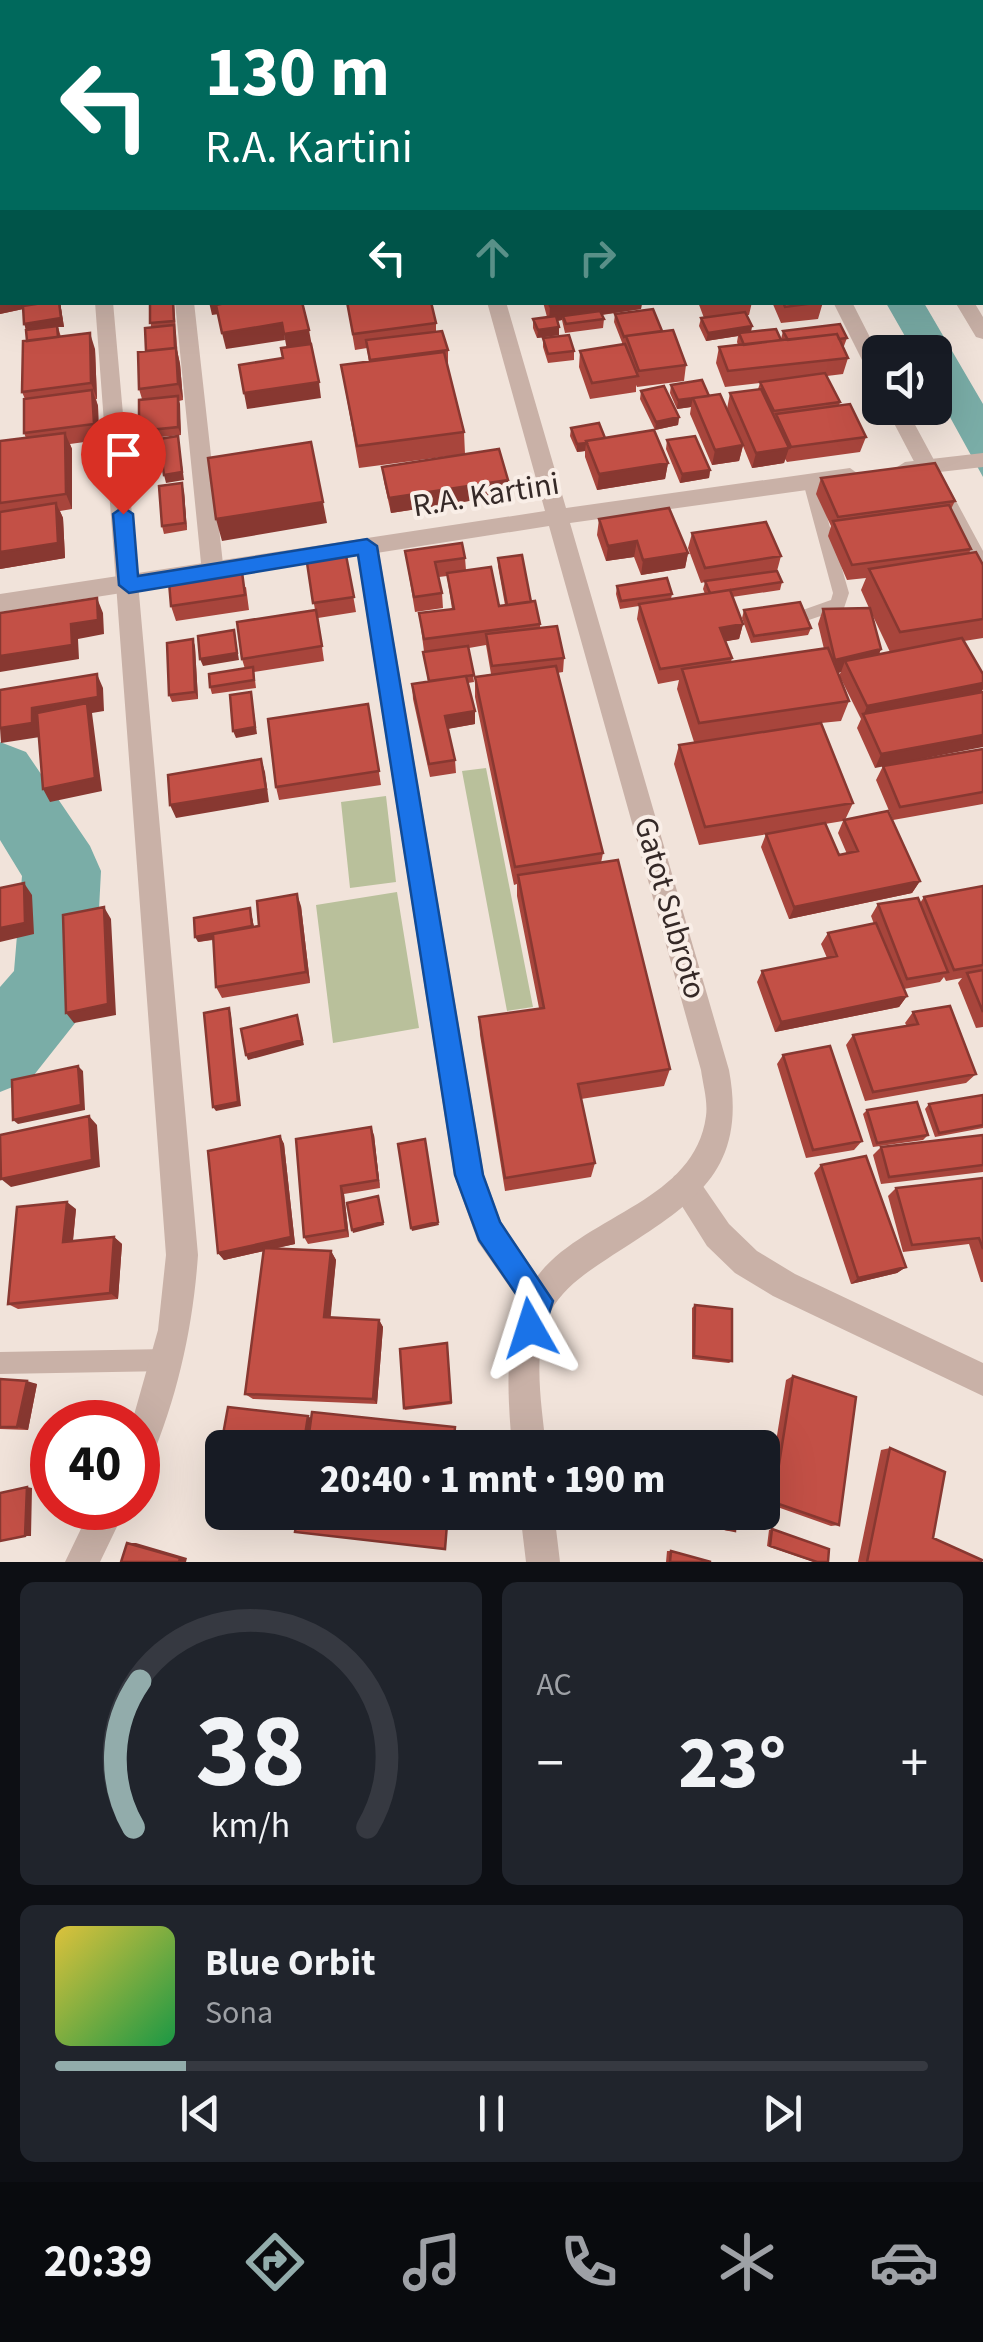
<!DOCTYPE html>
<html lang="id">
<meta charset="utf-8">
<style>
:root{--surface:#171b24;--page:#20242c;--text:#f1f3f6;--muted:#9ea1a6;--line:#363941;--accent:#92acab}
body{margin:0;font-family:"Source Sans 3",sans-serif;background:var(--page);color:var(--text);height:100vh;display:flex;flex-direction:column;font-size:38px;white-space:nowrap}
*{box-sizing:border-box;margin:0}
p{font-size:32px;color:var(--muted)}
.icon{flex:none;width:55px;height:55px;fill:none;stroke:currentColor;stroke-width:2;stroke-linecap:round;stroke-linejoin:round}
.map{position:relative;height:1562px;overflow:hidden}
.side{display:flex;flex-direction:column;gap:20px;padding:20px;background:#0d0f14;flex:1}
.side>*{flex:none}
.banner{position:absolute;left:0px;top:0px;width:985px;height:305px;box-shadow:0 10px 40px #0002;background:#00695c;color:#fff;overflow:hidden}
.tools{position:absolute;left:862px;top:335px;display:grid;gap:20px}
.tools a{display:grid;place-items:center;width:90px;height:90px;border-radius:15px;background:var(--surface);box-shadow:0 10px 40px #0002;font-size:50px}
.speed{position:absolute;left:30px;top:1400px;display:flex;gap:20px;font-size:50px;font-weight:700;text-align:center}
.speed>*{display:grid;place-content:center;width:130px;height:130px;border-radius:50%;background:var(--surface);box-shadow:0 10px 40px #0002;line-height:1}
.speed .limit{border:15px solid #d22;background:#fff;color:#111}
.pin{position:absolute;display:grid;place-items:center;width:85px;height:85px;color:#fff;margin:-102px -42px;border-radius:50% 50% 50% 0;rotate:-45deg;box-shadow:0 0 10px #0007}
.pin .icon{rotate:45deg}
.me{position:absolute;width:110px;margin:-55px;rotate:354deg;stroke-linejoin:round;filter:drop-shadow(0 0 8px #0008)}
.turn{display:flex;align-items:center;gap:35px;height:210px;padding:0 40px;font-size:45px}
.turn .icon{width:130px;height:130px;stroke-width:2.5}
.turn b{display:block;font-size:70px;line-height:85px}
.lanes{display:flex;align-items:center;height:95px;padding:0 40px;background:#0003;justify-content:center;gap:50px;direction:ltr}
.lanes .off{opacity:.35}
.big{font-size:75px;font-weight:800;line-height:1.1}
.side .widget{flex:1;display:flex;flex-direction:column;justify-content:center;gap:15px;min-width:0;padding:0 35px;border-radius:15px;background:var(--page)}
.side .dial{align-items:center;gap:0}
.dial svg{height:260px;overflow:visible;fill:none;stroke:var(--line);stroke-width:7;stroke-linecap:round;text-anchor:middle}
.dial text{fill:var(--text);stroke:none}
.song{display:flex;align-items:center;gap:30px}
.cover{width:120px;height:120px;border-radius:15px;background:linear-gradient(135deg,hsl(50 70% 55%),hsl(140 70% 35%))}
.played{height:10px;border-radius:5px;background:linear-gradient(90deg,var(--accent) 15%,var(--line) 15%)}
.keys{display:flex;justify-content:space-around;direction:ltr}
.heat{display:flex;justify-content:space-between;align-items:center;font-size:55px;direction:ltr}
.side .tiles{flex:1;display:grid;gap:20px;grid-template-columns:1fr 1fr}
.widget:last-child{grid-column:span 2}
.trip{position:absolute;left:205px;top:1430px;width:575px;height:100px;border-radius:15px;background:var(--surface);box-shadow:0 10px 40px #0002;font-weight:800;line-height:100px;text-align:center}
.tabs{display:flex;height:160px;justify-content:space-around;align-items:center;background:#090b0e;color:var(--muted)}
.tabs .icon{width:70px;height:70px}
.tabs .selected{color:var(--accent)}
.tabs b{font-size:45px;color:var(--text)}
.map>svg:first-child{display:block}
</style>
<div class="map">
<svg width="983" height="1562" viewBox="0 0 983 1562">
<rect width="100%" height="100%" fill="#f1e3da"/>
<path fill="#b9c09b" d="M486 768 533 1007 507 1011 462 771Z
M386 796 396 882 350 888 341 802Z
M397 892 419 1028 333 1043 316 905Z"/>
<path fill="#7aada7" d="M886 303H924L983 404V477L935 390V352H914Z"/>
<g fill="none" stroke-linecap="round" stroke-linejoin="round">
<path fill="#7aada7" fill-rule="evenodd" d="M0 742 26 752 90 846 101 871 95 986 83 1013 30 1080 0 1092V987L14 971 22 876 0 840Z"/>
<path fill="#c9b1a7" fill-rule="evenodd" d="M810 477 817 482 849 593 844 608 806 621 798 615 800 611 831 600 833 593 803 482Z
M168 1349 176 1352 179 1360 176 1368 168 1371 0 1374V1352Z"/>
<path fill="#c9b1a7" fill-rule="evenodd" d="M58 0H74L75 2H60Z
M147 0H163V2H148Z
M675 0H691L693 2H677Z
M982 165H983V175H982Z
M95 302H113L198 1255C193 1327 178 1395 150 1462L138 1467V1422H132L158 1330 166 1255Z
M175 302H194L224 573 213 581 202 573Z
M833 302H852L880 357V383L870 376Z
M886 408H906L983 551V580L975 578Z
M367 539 378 547 484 1175 501 1222 554 1301 549 1312 538 1317 527 1312 478 1242 454 1175 356 547Z
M685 1172 696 1176 729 1224 757 1251 795 1274 983 1363V1396L773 1296 735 1273 707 1246 670 1187 674 1176Z
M91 1508H126L100 1562H65Z"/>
<path fill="#c9b1a7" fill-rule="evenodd" d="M390 0H406L407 2H392Z
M768 0H784L786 2H770Z
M487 302H506L566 508 850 468 861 476 850 484 570 523 729 1070C749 1177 686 1207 607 1259 587 1272 563 1288 551 1311 531 1349 542 1406 546 1448H512C508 1395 502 1337 529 1289 569 1216 694 1208 706 1116 708 1101 703 1085 701 1070L549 526 0 612V594L545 511Z
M955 302H974L983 317V339L976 337Z
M983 453V467L905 476 894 469 905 462Z
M520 1512H554L560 1562H526Z"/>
</g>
<path fill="#a8453c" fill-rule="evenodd" d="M425 0H527L528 2H425Z
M958 0H983V68L982 2H958Z
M0 277 60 302 64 327H58L61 337 95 349 97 399H96L98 406 99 440 70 444 72 449V509L60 511 63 518 65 558 0 569V441L26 438 24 433 25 399 22 392 27 341 23 309 0 314Z
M133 302H174L177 350 180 364 183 400 179 401 181 435 141 439 139 431 142 399 139 389 151 328 150 303 134 305Z
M543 302H642L641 309 602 315 604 319 603 328 565 333 562 320 557 321 559 327V335L537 338 533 328V319L547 317Z
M698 302H752L749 315H747L752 326 751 332 781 339 783 331 847 338 844 346 843 347 848 358 843 374 827 376 840 402 839 406 866 437 860 452 787 462 785 459 784 463 752 468 743 446 739 461 712 465 690 414 691 407 677 409 670 393 671 385 709 396 727 409 730 393 758 389 760 383 725 387 716 363 719 347 738 345 737 342 738 336 706 341 699 326 701 318H704Z
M772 302H823L818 319 781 323Z
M347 303 436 323V331L448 350V366L464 432 465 454 359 468 341 365 369 362 367 348 355 350Z
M615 314 662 331 686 365 684 381 637 387 636 385V392L590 399 579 367 580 351 623 345 614 322Z
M543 338 574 351V360L548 363 543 347Z
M641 391 679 417 678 425 655 430 640 399Z
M571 428 605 438 668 463 665 479 597 490 585 457V451L577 452 570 436Z
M667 440 710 470 709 478 680 483 666 449Z
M382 467 508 495 391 513 384 482Z
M821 478 955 501 951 509 971 549 969 553 983 565V638L964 641 983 674V689L981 693 875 768 857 728 861 719 839 675 841 672 838 673 849 701 841 721 821 723 853 803 845 820 920 881 912 893 789 919 761 847 766 834H768L699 845 674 764 679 745 694 742 677 689 679 680 658 684 637 619 639 606 620 609 616 594 617 586 672 594 671 599 705 594 703 589 705 582 701 583 688 548 692 533 781 556 777 571 782 582 780 590 732 597 743 624 739 639 725 641 732 658 731 662 824 649 818 624 823 609 869 608 861 590 866 578 847 580 828 536 831 526 816 494ZM871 612 890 652 879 654 881 649ZM843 821 838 833 847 854 839 855 825 824Z
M184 491 187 530 164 534 162 526Z
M599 519 688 553 685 568 641 575 634 557 606 561 597 535Z
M345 550 356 612 318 618 324 661 254 672 256 688 212 694 210 687 245 669 242 659 315 610 306 556Z
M405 551 465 558 466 570 499 606 505 605 498 566V558L531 602 540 624V628L564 658 563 672 557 673 603 853 601 863 670 1069 664 1086 581 1099 595 1163 591 1177 505 1191 480 1035 479 1017 539 1008 517 896V884L514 885 475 697V677L491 674 486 645 469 648 474 682 468 683 475 711V724L448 729 455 760 456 773 430 777 413 699 412 684 428 682 419 613 452 609 447 576 439 577 442 593 443 608 415 612Z
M246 587 249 610 176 621 171 606Z
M744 610 811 628 808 635 751 643 742 618Z
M193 639 195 647 198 699 172 702 169 695Z
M368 704 381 785 279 800 276 787Z
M983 749V804L893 820 876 780 883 766Z
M983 886V1027L976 1028 958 983 962 978 946 981 944 977 940 982 904 989 907 996 899 1007 775 1032 757 982 762 971 827 958 821 944 828 933 874 924 871 916 878 904 920 903 924 897Z
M301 906 310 983 222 998 216 987 213 940 198 942 250 908 254 927Z
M913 1012 976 1074 966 1083 865 1101 846 1045 853 1035 907 1026 905 1023Z
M783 1055 862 1141 854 1150 806 1158 777 1064Z
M983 1095V1128L935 1137 925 1109 929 1104Z
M867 1110 928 1135 923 1140 873 1147 863 1114Z
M374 1135 380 1188 344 1194 349 1237 308 1244 304 1237Z
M983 1135V1172L881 1184 873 1155 881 1147Z
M280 1136 284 1144 295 1244 276 1248 331 1251 336 1260 330 1317 379 1320 383 1327 377 1404 253 1399 245 1394 264 1251 224 1260 218 1253Z
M821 1165 906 1267 897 1273 851 1284 814 1173Z
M983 1178V1282H981L969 1244 903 1252 888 1196 896 1188Z
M76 1209 73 1241 114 1237 122 1244 118 1299 18 1309 8 1304Z
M695 1305 732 1361 729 1363 692 1359V1308Z
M447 1343 452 1404 405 1410 404 1408Z
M793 1376 839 1525 831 1526 766 1503 786 1380Z
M0 1379 37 1384 28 1430 0 1429Z
M890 1448 933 1538 981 1562H858L881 1450Z
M636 1512H736L735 1531H729Z
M772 1529 828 1562H814L767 1546 769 1530Z
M667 1551H671L711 1562H666Z"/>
<path fill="#883831" d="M0 68H2V85H0Z
M0 133H2V158L0 159Z
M0 186H2V203L0 204Z
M0 296H2V302H56L0 314Z
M60 302 64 327H58L62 349 27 332 24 324Z
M209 302H305L212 315Z
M572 302H642L641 309 564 320 563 316 562 320 549 322 550 306Z
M282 323 285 340 226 349 222 333Z
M174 325 176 333 177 350 180 364 183 400 178 384Z
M752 326 750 335 739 333 738 336 706 341 708 333Z
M559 327V335L537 338 538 330Z
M309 330 312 346 287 350 284 334Z
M90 333 95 349 97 399 91 383Z
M319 382 321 398 247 409 244 393Z
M92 390 98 406 99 440 94 424Z
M178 396 180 404 181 435 178 427Z
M693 398 691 407 677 409 678 400Z
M679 417 678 425 655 430 656 422Z
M65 433 72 449V509L66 494Z
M178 436 184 480 166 483 164 475Z
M586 443 585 451 577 452V444Z
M743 445 739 461 712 465 715 450Z
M789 448 784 463 752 468 756 453Z
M668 463 665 479 597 490 599 474Z
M710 470 709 478 680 483 682 474Z
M508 480V495L391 513 389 498Z
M182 483 184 491 187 530 185 523Z
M323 502 327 523 222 541 216 519Z
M56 503 63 518 65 558 0 569V552Z
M637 541 634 557 606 561 608 546Z
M688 553 685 568 641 575 643 560Z
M97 598 103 613 104 634 78 639 79 659 0 672V656L71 624Z
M743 624 739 639 717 643 720 628Z
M234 630 239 660 203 666 200 659Z
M193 639 195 647 198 699 195 692Z
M881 649 875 663 845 661 841 672 830 675 835 660Z
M97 674 103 688 104 711 92 713 102 791 50 802 43 789 40 737 1 743 0 728 32 708Z
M983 683V689L979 696 863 716 867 706Z
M251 692 257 734 236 738 233 731Z
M475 711V724L446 729 445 716Z
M983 735V747L875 768 881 754Z
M261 759 265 772 269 802 176 818 170 805Z
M920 881 912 893 789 919 794 907Z
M24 883 32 895 34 934 0 942V928Z
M297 894 301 906 310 983 306 972Z
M104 907 111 919 116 1015 74 1023 66 1013Z
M250 908 255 932 198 942 195 937Z
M907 996 899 1007 775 1032 781 1022Z
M229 1008 231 1014 241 1106 216 1111 213 1107Z
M297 1015 304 1045 248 1060 246 1055Z
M78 1066 83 1071 85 1110 18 1124 13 1120Z
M89 1116 97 1125 100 1167 11 1187 1 1179Z
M371 1127 374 1135 380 1188 378 1180Z
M280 1136 284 1144 295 1244 224 1260 218 1253Z
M341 1186 344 1194 349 1237 346 1230Z
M378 1196 384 1225 353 1233 352 1230Z
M67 1202 76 1209 72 1249 63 1242Z
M438 1222 439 1225 412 1231 411 1228Z
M114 1237 122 1244 118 1299 110 1293Z
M331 1251 336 1260 330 1324 324 1317Z
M906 1267 897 1273 851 1284 858 1278Z
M379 1320 383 1327 377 1404 373 1399Z
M27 1381 37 1384 28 1430 17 1427Z
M308 1416 312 1419 307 1448H303Z
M27 1487 32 1488 31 1536H25Z
M127 1543H136L187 1558 186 1562H179Z"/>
<path fill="#c35046" stroke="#883831" stroke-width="2.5" d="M0 0H27L15 2 50 0V2H2V15H1L2 2H0Z
M91 0H129V2H91Z
M191 0H255V2H192Z
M259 0H280L281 2H260Z
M299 0H377L378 2H300Z
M455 0H527L528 2H456Z
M556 0H646L648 2H557Z
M652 0H671L673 2H654Z
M849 0H891L893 2H851Z
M915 0H920L922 2H893Z
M2 49V68H0V50Z
M0 93H2V107L0 108Z
M0 128H2V141H0Z
M0 167H2V186H0Z
M0 212H2V230H0Z
M2 276V296H0V277Z
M49 302H59L61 318 24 324 23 306Z
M150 302H173L174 321 150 323Z
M230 302H302L309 330 284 334 282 323 222 333 216 305Z
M347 302H431L436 323 353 334Z
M549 302H572L550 306Z
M783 302H822L785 307Z
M653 309 662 331 626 336 624 337 615 314Z
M600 311 604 319 566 324 563 316Z
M745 312 752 326 708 333 701 318Z
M556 316 559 327 538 330 533 319Z
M840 324 847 338 839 339 837 334 788 340 783 331Z
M174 325 175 348 146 351 145 328Z
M57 326 58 337 27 341 26 330Z
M776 329 781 340 744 345 739 333Z
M673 330 686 365 639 371 626 336Z
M442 331 448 350 370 360 366 340Z
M90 333 91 383 22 392 23 341Z
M837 334 848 358 728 371 719 347Z
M569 335 574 351 548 354 543 338Z
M311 344 319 382 244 393 239 365 283 358 281 348Z
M625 344 638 376 592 383 580 351Z
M176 348 178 384 139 389 138 352Z
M444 352 464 432 357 446 341 365Z
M825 373 840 402 774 411 760 382Z
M702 380 709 396 678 400 671 385Z
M664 386 679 417 656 422 641 391Z
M761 389 789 448 756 453 730 393Z
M92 390 94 424 24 433V399Z
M720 394 743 445 715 450 693 398Z
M178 396V427L139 431V400Z
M850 404 866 437 791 447 776 414Z
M599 423 605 438 586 441 587 443 577 444 571 428Z
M654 430 668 463 599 474 586 441Z
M65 433 66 494 0 503V441Z
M178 436 182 472 164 475 159 439Z
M695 436 710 470 682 474 667 440Z
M311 442 323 502 216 519 208 458Z
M499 449 508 480 389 498 382 467Z
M935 463 955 501 838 517 821 478Z
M182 483 185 523 162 526 159 486Z
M56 503 58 543 0 552V512Z
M949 505 971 549 852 565 833 521Z
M669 508 688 553 643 560 637 541 608 546 599 519Z
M766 522 781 556 705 568 692 533Z
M462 543 465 558 435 562 442 593 414 597 405 551Z
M345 550 354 597 313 603 306 556Z
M976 552 983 565V619L900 632 869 569Z
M522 555 531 602 507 605 498 558Z
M491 567 499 606 535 601 540 624 424 639 419 613 454 609 447 573Z
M777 571 782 582 710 593 705 581Z
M242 572 245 595 171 606 169 582Z
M667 578 672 594 621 601 617 586Z
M730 590 743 624 720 628 732 658 660 669 639 604Z
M97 598 98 620 71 624 72 645 0 656V613Z
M800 602 811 628 754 636 744 610Z
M870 608 881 649 835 660 823 609Z
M316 610 322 646 242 659 237 622Z
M557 626 564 658 492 666 486 634Z
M234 630 237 653 200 659 198 636Z
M962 638 983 674V683L867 706 845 661Z
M193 639 195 692 169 695 167 643Z
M468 646 474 675 429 681 423 652Z
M828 648 849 701 699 723 682 669Z
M556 666 603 853 515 867 475 677Z
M253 667 254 680 210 687 209 674Z
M97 674 98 697 32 708V723L0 728V690Z
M466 676 475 711 445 716 455 760 429 764 412 684Z
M251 692 255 727 233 731 230 695Z
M983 692V735L881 754 863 714Z
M87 703 95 778 43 789 37 713Z
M368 704 379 771 276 787 268 719Z
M821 723 853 803 705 827 679 745Z
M983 749V792L900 807 883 766Z
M261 759 266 789 170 805 168 775Z
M888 811 920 881 794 907 766 834 825 823 839 855 858 851 844 820Z
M618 860 670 1069 578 1084 595 1163 505 1178 479 1017 544 1008 518 875Z
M24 883 25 923 0 928V888Z
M983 886V965L954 970 924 897Z
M297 894 306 972 216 987 213 934 259 926 257 901Z
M918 898 948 972 907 979 878 904Z
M104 907 108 1004 66 1013 63 915Z
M250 908 252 926 195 937 194 918Z
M876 923 907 996 781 1022 762 971 837 956 828 933Z
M983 970V1012L967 973Z
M950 1006 976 1074 873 1092 853 1035 918 1024 913 1012Z
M229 1008 238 1102 213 1107 204 1013Z
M297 1015 302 1040 246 1055 241 1029Z
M830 1046 862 1141 813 1150 783 1055Z
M78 1066 81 1105 13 1120 12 1080Z
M983 1095V1125L939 1133 929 1104Z
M917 1102 928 1135 877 1143 867 1110Z
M89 1116 92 1160 1 1179 0 1135Z
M371 1127 378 1180 341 1186 346 1230 304 1237 296 1139Z
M983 1135V1165L889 1177 881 1147Z
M280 1136 291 1237 218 1253 208 1151Z
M425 1139 438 1222 411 1228 398 1144Z
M866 1156 906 1267 858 1278 821 1165Z
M983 1178V1249L979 1238 912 1245 896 1188Z
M378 1196 383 1222 352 1230 347 1203Z
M67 1202 63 1242 114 1237 110 1293 8 1304 17 1207Z
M264 1248 331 1251 324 1317 379 1320 373 1399 245 1394Z
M695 1305 732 1309V1361L694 1356Z
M447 1343 451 1402 404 1408 400 1349Z
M793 1376 856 1397 839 1525 773 1502Z
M0 1379 27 1381 17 1427H0Z
M228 1407 308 1416 303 1448H222V1507L210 1506Z
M312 1412 455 1427 453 1448H307Z
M628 1440 669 1448H627Z
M890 1448 945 1472 933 1538 982 1560 981 1562H867Z
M27 1487 25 1536 0 1541V1493Z
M298 1512H448L445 1549 295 1532Z
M644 1512H736L735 1531Z
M772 1529 829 1549 828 1562H817L770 1546Z
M127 1543 180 1558 179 1562H121Z
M671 1551 711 1562H670Z"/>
<path fill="#1a73e8" stroke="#114b97" stroke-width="2.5" d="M123 507 133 514 138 576 367 539 377 546 483 1175 500 1222 553 1301 541 1339 530 1343 520 1339 516 1328 523 1304 479 1240 455 1175 358 555 129 593 119 585 113 514Z"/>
<g text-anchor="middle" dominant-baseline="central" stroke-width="8" stroke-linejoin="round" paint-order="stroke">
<g font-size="32" fill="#352927" stroke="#f9eee7">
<text transform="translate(486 495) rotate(-9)">R.A. Kartini</text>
<text transform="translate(670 908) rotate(74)">Gatot Subroto</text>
</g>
</g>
</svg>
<div class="tools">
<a><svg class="icon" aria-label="sound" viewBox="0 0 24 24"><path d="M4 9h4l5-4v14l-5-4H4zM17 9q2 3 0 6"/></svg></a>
</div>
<div class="speed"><div class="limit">40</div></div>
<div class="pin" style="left:123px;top:514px;background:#d93025"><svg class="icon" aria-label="arrive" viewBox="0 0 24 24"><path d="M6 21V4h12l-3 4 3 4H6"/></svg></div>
<svg class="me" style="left:530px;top:1328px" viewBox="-20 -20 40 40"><path d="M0-17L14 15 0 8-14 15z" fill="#1a73e8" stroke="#fff" stroke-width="4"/></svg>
<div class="trip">20:40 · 1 mnt · 190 m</div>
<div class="banner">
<div class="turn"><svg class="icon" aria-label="left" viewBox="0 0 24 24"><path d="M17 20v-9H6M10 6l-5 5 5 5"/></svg><div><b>130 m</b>R.A. Kartini</div></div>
<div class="lanes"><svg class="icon" aria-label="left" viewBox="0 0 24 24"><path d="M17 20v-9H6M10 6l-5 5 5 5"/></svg><svg class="icon off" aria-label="ahead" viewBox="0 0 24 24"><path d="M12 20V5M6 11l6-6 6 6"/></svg><svg class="icon off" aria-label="right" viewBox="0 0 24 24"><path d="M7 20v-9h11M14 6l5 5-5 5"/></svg></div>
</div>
</div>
<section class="side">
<div class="tiles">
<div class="widget dial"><svg viewBox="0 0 100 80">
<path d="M14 69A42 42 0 1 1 86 69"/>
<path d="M14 69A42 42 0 0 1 16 24" stroke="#92acab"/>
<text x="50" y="56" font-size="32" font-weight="700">38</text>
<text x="50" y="72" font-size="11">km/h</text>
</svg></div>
<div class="widget"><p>AC</p>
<div class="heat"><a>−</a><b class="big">23°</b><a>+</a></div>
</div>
<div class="widget">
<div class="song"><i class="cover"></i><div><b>Blue Orbit</b><p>Sona</p></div></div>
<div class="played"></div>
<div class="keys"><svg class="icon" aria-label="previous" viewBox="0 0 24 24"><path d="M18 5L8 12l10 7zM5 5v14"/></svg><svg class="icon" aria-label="pause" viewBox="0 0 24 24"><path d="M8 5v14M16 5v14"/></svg><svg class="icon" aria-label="next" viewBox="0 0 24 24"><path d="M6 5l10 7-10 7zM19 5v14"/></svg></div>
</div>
</div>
</section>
<nav class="tabs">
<b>20:39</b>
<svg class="icon selected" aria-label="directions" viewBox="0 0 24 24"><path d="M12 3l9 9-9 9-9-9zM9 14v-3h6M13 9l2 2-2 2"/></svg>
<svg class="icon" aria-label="music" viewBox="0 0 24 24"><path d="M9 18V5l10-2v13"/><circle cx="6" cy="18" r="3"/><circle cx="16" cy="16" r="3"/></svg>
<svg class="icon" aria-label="phone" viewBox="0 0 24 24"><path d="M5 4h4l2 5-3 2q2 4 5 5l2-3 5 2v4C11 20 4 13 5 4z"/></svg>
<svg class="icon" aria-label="climate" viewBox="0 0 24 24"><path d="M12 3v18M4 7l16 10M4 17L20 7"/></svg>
<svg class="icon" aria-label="car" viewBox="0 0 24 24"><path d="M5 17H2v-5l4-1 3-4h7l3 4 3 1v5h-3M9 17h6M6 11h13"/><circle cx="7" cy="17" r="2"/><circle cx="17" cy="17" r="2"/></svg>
</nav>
